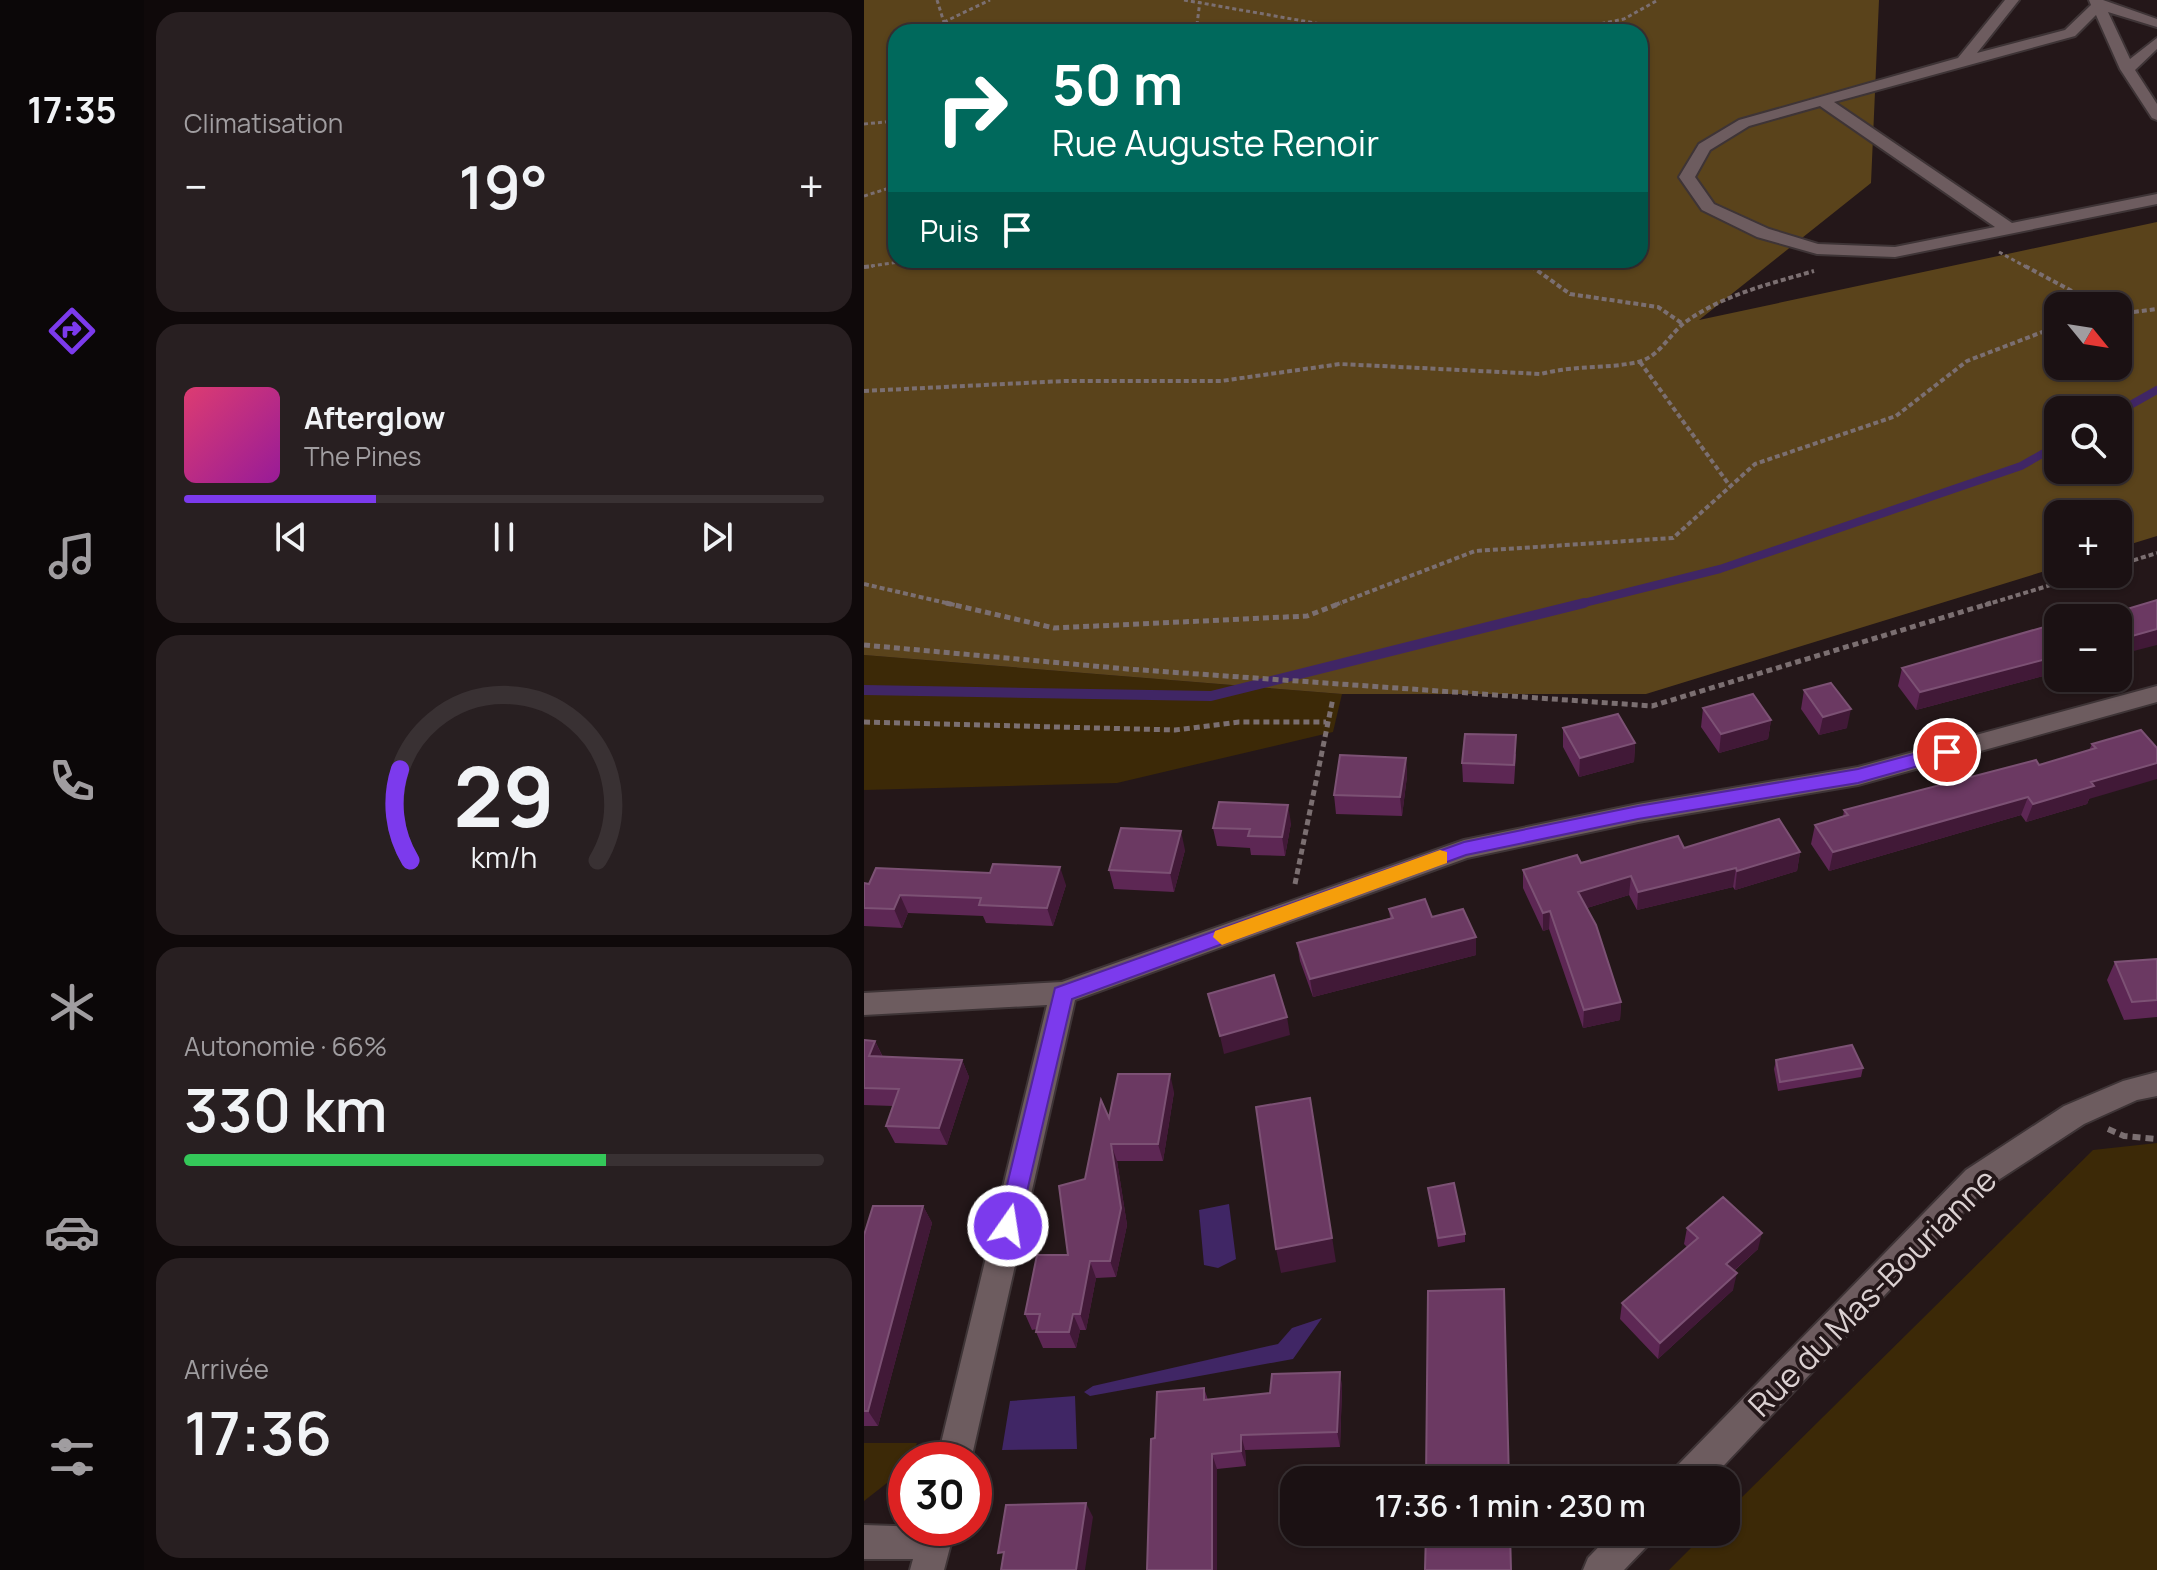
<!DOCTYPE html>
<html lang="fr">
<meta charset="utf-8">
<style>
:root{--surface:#1b1113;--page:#281f21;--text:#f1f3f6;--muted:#a09da0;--line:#393133;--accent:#7c3aed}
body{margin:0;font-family:Manrope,sans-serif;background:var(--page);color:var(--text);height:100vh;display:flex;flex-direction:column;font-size:30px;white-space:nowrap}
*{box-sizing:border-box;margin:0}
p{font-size:26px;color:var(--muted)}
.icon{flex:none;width:44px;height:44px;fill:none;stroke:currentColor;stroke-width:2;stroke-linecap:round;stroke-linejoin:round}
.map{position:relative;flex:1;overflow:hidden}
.drawer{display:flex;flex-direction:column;gap:12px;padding:12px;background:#0f090a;width:720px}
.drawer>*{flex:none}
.top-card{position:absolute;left:24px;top:24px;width:760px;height:244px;border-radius:24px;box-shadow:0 2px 6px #0004,0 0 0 2px var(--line);background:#00695c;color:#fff;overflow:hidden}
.needle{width:52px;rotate:120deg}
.fabs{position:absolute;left:1180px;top:292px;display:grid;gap:16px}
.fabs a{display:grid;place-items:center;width:88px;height:88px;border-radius:16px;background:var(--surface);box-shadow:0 2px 6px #0004,0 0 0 2px var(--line);font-size:40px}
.speed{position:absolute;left:24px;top:1442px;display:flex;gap:16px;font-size:40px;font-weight:700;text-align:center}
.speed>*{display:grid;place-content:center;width:104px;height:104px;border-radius:50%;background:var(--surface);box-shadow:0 2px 6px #0004,0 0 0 2px var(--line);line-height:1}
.speed .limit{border:12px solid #d22;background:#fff;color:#111}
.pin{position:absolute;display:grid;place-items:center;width:68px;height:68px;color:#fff;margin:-34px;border:4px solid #fff;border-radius:50%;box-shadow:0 2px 8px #0007}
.me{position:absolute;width:88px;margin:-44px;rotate:13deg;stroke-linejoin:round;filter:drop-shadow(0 0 6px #0008)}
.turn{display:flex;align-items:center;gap:28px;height:168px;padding:0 32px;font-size:36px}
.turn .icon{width:104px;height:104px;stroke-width:2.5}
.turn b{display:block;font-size:56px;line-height:68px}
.then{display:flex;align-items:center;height:76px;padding:0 32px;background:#0003;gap:16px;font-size:30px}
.big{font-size:60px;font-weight:600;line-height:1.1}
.drawer .widget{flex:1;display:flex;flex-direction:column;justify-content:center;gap:12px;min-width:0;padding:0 28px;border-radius:24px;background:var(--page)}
.drawer .dial{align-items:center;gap:0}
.dial svg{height:208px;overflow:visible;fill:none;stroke:var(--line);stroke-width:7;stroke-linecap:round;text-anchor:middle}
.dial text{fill:var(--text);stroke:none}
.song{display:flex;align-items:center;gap:24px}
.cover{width:96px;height:96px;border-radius:12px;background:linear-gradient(135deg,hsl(340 70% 55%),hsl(300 70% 35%))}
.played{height:8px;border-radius:4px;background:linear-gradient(90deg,var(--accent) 30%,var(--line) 30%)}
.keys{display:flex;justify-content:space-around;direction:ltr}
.heat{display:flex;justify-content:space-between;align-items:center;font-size:44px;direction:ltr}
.charge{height:12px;border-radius:6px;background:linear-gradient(90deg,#34c759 66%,var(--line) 0)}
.trip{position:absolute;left:416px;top:1466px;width:460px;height:80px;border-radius:24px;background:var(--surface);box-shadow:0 2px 6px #0004,0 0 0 2px var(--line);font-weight:600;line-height:80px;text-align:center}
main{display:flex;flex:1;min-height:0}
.tab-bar{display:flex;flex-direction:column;width:144px;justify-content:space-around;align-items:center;background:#0b0708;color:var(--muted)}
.tab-bar .icon{width:56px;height:56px}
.tab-bar .selected{color:var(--accent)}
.tab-bar b{font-size:36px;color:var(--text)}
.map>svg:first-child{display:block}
</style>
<main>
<nav class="tab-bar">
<b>17:35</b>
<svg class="icon selected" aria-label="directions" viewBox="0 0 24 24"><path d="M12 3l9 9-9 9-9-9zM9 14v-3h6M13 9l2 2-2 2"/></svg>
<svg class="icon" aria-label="music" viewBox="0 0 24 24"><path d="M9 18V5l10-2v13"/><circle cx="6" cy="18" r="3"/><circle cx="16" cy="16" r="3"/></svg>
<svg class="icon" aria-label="phone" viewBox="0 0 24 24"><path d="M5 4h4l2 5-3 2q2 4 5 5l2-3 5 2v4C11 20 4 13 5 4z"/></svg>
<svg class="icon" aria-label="climate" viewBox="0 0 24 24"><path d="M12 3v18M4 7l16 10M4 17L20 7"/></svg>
<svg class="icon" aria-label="car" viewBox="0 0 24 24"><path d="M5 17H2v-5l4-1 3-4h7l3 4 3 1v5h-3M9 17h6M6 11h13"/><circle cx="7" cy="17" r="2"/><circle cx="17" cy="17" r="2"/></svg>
<svg class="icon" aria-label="filters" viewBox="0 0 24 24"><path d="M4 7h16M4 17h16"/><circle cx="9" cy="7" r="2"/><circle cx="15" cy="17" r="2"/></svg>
</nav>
<section class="drawer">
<div class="widget"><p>Climatisation</p>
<div class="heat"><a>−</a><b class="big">19°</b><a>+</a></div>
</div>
<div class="widget">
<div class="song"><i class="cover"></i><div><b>Afterglow</b><p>The Pines</p></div></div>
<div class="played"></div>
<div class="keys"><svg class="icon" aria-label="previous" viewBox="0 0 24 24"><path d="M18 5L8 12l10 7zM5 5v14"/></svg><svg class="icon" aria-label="pause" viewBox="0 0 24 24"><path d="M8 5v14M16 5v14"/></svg><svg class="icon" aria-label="next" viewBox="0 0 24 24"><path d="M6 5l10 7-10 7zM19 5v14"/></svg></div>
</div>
<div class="widget dial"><svg viewBox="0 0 100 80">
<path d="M14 69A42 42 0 1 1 86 69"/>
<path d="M14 69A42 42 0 0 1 10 34" stroke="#7c3aed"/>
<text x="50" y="56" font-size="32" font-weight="700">29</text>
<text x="50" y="72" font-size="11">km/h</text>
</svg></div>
<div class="widget"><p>Autonomie · 66%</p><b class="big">330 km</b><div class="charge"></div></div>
<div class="widget"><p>Arrivée</p><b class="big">17:36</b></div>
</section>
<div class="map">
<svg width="1293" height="1570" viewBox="0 0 1293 1570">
<rect width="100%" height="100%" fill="#241719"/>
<path fill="#3c2907" d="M0 655 478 694 469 732 253 783 0 790Z
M1293 1143V1570H805L843 1532H862V1513L1229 1150Z
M0 1443H53L46 1460H42V1468L0 1501Z"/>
<path fill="#5a431b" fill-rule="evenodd" d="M0 0H1015L1007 183 835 320 1293 222V536L1254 548V514H1194V567L782 694H478L0 655ZM32 32H776V260H32ZM1194 306H1254V366H1194ZM1194 410H1254V470H1194Z"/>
<path fill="#402665" d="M365 1204 372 1259 354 1268 340 1265 335 1210Z
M458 1318 429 1359 226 1396 220 1392 229 1386 414 1344 428 1328Z
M211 1396 213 1449 138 1450 146 1401Z"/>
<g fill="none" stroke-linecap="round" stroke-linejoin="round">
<path stroke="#402665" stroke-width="8" d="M1254 412 1293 390
M712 605 856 569 1157 466 1194 445"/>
<path stroke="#402665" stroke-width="10" d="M0 690 347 696 720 603"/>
<defs>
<path id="minor" d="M1141 0H1155L1113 53 1201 30 1227 5 1225 0H1239L1293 19V27L1244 12 1266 59 1293 38V49L1271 70 1293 104V120L1288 118 1256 69 1232 15 1211 36 970 102 1148 223 1293 194V204L1031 257 953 254 893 237 838 210 815 177 835 144 875 120 1094 58ZM956 106 1131 227 1031 247 954 244 905 229 850 204 831 177 846 150 885 126Z
M1293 686V702L994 785 774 822 603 858 211 1000 107 1460H73L183 1005 0 1015V993L198 982 600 840 774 804 994 767Z
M1293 1072V1096L1273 1100 1220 1124 1122 1188 846 1480H806L811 1468 1102 1170 1200 1106 1259 1081Z
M0 1525 91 1528 80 1570H46L49 1559H0Z
M749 1532H790L785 1544 760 1570H719L724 1558Z"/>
</defs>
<use href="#minor" stroke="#3e3436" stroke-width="4"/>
<path stroke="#7b6f71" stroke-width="3" stroke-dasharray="4 3" stroke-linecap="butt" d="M73 0 83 32
M320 0 502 32
M80 22 126 0
M332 32 336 1
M696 32 760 19 794 0
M0 124 32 121
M0 196 32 186
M1135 252 1164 268
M659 260 670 268
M0 267 50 260"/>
<path stroke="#7b6f71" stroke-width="4" stroke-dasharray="5 3" stroke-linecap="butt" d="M667 266 706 294 794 307 819 324
M1161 266 1236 306
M0 267 9 266
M1254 314 1293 309
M776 362 866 486
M0 391 200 381H357L476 364 677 374C711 365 743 369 774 362 795 357 805 335 820 323 858 295 905 284 950 271
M1254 565 1293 553
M0 584 91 605
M471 605 611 551 809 538 891 464 1032 416 1103 361 1194 326
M1121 605 1223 574"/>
<path stroke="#7b6f71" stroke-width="5" stroke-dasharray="6 4" stroke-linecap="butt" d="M82 603 190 628 443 616 477 603
M0 645 263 669 788 706 1127 603
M0 722 311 730 375 722H462
M431 884 469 698"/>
<path stroke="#7b6f71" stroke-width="6" stroke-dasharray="8 5" stroke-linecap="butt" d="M1244 1129 1260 1136 1293 1139"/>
<use href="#minor" fill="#6d5c5f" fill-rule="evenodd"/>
</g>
<path fill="#5d2754" d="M1194 630V672L1052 710 1034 686 1038 668Z
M940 690 983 728 955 735 937 709Z
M839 708 907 720 904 739 855 753 837 727Z
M699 728 771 743 770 762 715 777 699 747Z
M1277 730 1225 799 1223 804 1162 822 1157 815 965 871 947 844 951 825 979 817 980 810 1175 765 1225 750 1228 744Z
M652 754 650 784 599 782 598 763Z
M542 758 543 776 538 816 472 814 470 795Z
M427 823 421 856 387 855 386 848 353 846 349 828Z
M820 848 936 852 933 871 871 890 869 887 773 910 765 895 723 908 757 1002 756 1020 719 1028 685 929 679 931 659 888V870Z
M321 850 310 892 250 889 245 870Z
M0 883 202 885 189 926 122 923 119 916 44 913 38 928 0 926Z
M525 909 568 917 612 955 449 997 436 961 433 943 526 918Z
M1293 959V1017L1260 1020 1243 980 1251 962Z
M0 1040 11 1041 19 1057 98 1060 105 1077 83 1145 31 1143 22 1126 29 1106 0 1105Z
M912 1060 999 1068 997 1077 914 1091 910 1069Z
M310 1092 299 1161H253L263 1225 252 1277 232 1278 222 1330H216L212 1348H179L172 1332 173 1329 168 1330 161 1314 204 1255 221 1179 245 1118Z
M564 1188 601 1234V1242L574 1247Z
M59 1206 68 1223 14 1426H0V1235Z
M823 1228 894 1249 870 1271 869 1290 794 1359 756 1319 758 1303 823 1247 820 1244Z
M476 1372 478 1388 476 1447 381 1450 382 1466 353 1469V1570H283L291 1438 340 1388 344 1400 406 1393Z"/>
<path fill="#411937" d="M1293 629V645L1254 655V640Z
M1194 656V672L1052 710 1056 692Z
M987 709 983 728 955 735 959 717Z
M907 720 904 739 855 753 857 734Z
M771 743 770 762 715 777 716 758Z
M542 758 543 776 538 816 536 797Z
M1293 763V779L1225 799 1223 804 1162 822 1169 804 1227 782Z
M1164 797 1157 815 965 871 969 852Z
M424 805 427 823 421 856 418 837Z
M317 831 321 850 310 892 306 873Z
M936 852 933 871 871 890 873 871Z
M196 867 202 885 189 926 183 908Z
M872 868 869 887 773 910 774 892Z
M767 876 765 895 713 911 714 892Z
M36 895 44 913 38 928 30 909Z
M686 911 685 929 679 931V913Z
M612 937V955L449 997 446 979Z
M757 1002 756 1020 719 1028 720 1010Z
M423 1017 426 1035 360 1054 356 1036Z
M11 1041 19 1058 5 1056Z
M98 1060 105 1077 83 1145 75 1128Z
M306 1074 310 1092 299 1161 294 1144Z
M446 1098 472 1262 417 1273 412 1249Z
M247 1144 253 1161 263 1225 252 1277 246 1261Z
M59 1206 68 1223 14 1426 4 1411Z
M898 1233 894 1249 859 1280 862 1264Z
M226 1261 232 1278 222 1330 216 1314Z
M873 1273 869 1290 794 1359 796 1343Z
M209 1314 216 1330 212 1348 205 1332Z
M476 1372 478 1388 476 1447 473 1432Z
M377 1435 381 1450 382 1466 377 1451Z
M348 1454 353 1469V1570H348Z
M222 1503 229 1517 221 1570H212Z"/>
<path fill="#6b3962" stroke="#7c5174" stroke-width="2" d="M1293 600V629L1254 640V618H1233Z
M1180 627 1185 632 1194 630V656L1056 692 1038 668Z
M967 683 987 709 959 717 940 690Z
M889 694 907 720 857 734 839 708Z
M754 714 771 743 716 758 699 728Z
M1277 730 1293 748V763L1227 782 1230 786 1169 804 1164 797 969 852 951 825 984 815 980 810 1172 760 1175 765 1232 748 1228 744Z
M601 734 652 735 650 765 598 763Z
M476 755 542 758 536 797 470 795Z
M355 802 424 805 418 837 384 836 386 829 349 828Z
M915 819 936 852 873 871 872 868 774 892 767 876 714 892 732 925 757 1002 720 1010 686 911 679 913 659 870 713 855 717 863 814 836 820 848Z
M257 828 317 831 306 873 245 870Z
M129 864 196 867 183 908 115 905 117 898 36 895 30 909 0 908V883L5 884 12 868 126 873Z
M561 899 568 917 599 909 612 937 446 979 433 943 529 918 525 909Z
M1293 959V1000L1268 1002 1251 962Z
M410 975 423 1017 356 1036 344 994Z
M0 1040 11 1041 5 1056 98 1060 75 1128 22 1126 35 1089 0 1088Z
M988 1045 999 1068 916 1082 912 1060Z
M254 1074H306L294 1144H247L257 1208 246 1261H226L216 1314H209L205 1332H172L176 1314H161L173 1255H204L195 1186 221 1179 237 1100 245 1118Z
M446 1098 468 1238 412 1249 392 1107Z
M590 1183 601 1234 574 1238 564 1188Z
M859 1197 898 1233 862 1264 873 1273 796 1343 758 1303 834 1238 823 1228Z
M9 1206H59L4 1411H0V1235Z
M640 1289 645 1480H562L564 1291Z
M476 1372 473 1432 377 1435V1451L348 1454V1570H283L287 1439 291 1438 293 1392 340 1388V1400L406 1393 408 1374Z
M222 1503 212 1570H137L140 1552 134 1553 142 1505Z
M562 1532H646L647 1570H561Z"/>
<path fill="#7c3aed" stroke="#51269a" stroke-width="2" d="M1083 745 1090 747V756L994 783 774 819 602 855 208 999 155 1226 152 1234 144 1237 136 1234 133 1226 191 988 600 842 774 806 994 769Z"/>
<path fill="#f59e0b" d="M576 850 583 852V863L358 945 349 937 351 931Z"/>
<g text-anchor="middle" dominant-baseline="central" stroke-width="8" stroke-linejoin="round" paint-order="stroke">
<g font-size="32" fill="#dbd1d2" stroke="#241719">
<text transform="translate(1008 1292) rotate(-45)">Rue du Mas-Bourianne</text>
</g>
</g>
</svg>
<div class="fabs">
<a><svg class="needle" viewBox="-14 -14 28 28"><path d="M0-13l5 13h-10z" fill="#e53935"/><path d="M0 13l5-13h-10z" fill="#a09da0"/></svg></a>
<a><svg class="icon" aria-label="search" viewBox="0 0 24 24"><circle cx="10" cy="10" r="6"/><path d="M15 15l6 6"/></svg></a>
<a>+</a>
<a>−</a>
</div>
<div class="speed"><div class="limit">30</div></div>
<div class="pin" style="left:1083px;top:752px;background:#d93025"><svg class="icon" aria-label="arrive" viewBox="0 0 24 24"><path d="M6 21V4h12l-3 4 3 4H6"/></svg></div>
<svg class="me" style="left:144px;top:1226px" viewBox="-20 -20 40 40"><circle r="17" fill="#7c3aed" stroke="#fff" stroke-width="3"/><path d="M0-11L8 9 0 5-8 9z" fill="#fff"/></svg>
<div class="trip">17:36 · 1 min · 230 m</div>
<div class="top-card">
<div class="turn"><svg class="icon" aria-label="right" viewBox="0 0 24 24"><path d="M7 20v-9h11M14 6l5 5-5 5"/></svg><div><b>50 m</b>Rue Auguste Renoir</div></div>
<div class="then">Puis<svg class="icon" aria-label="arrive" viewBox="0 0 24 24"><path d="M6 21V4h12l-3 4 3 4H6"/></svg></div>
</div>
</div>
</main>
